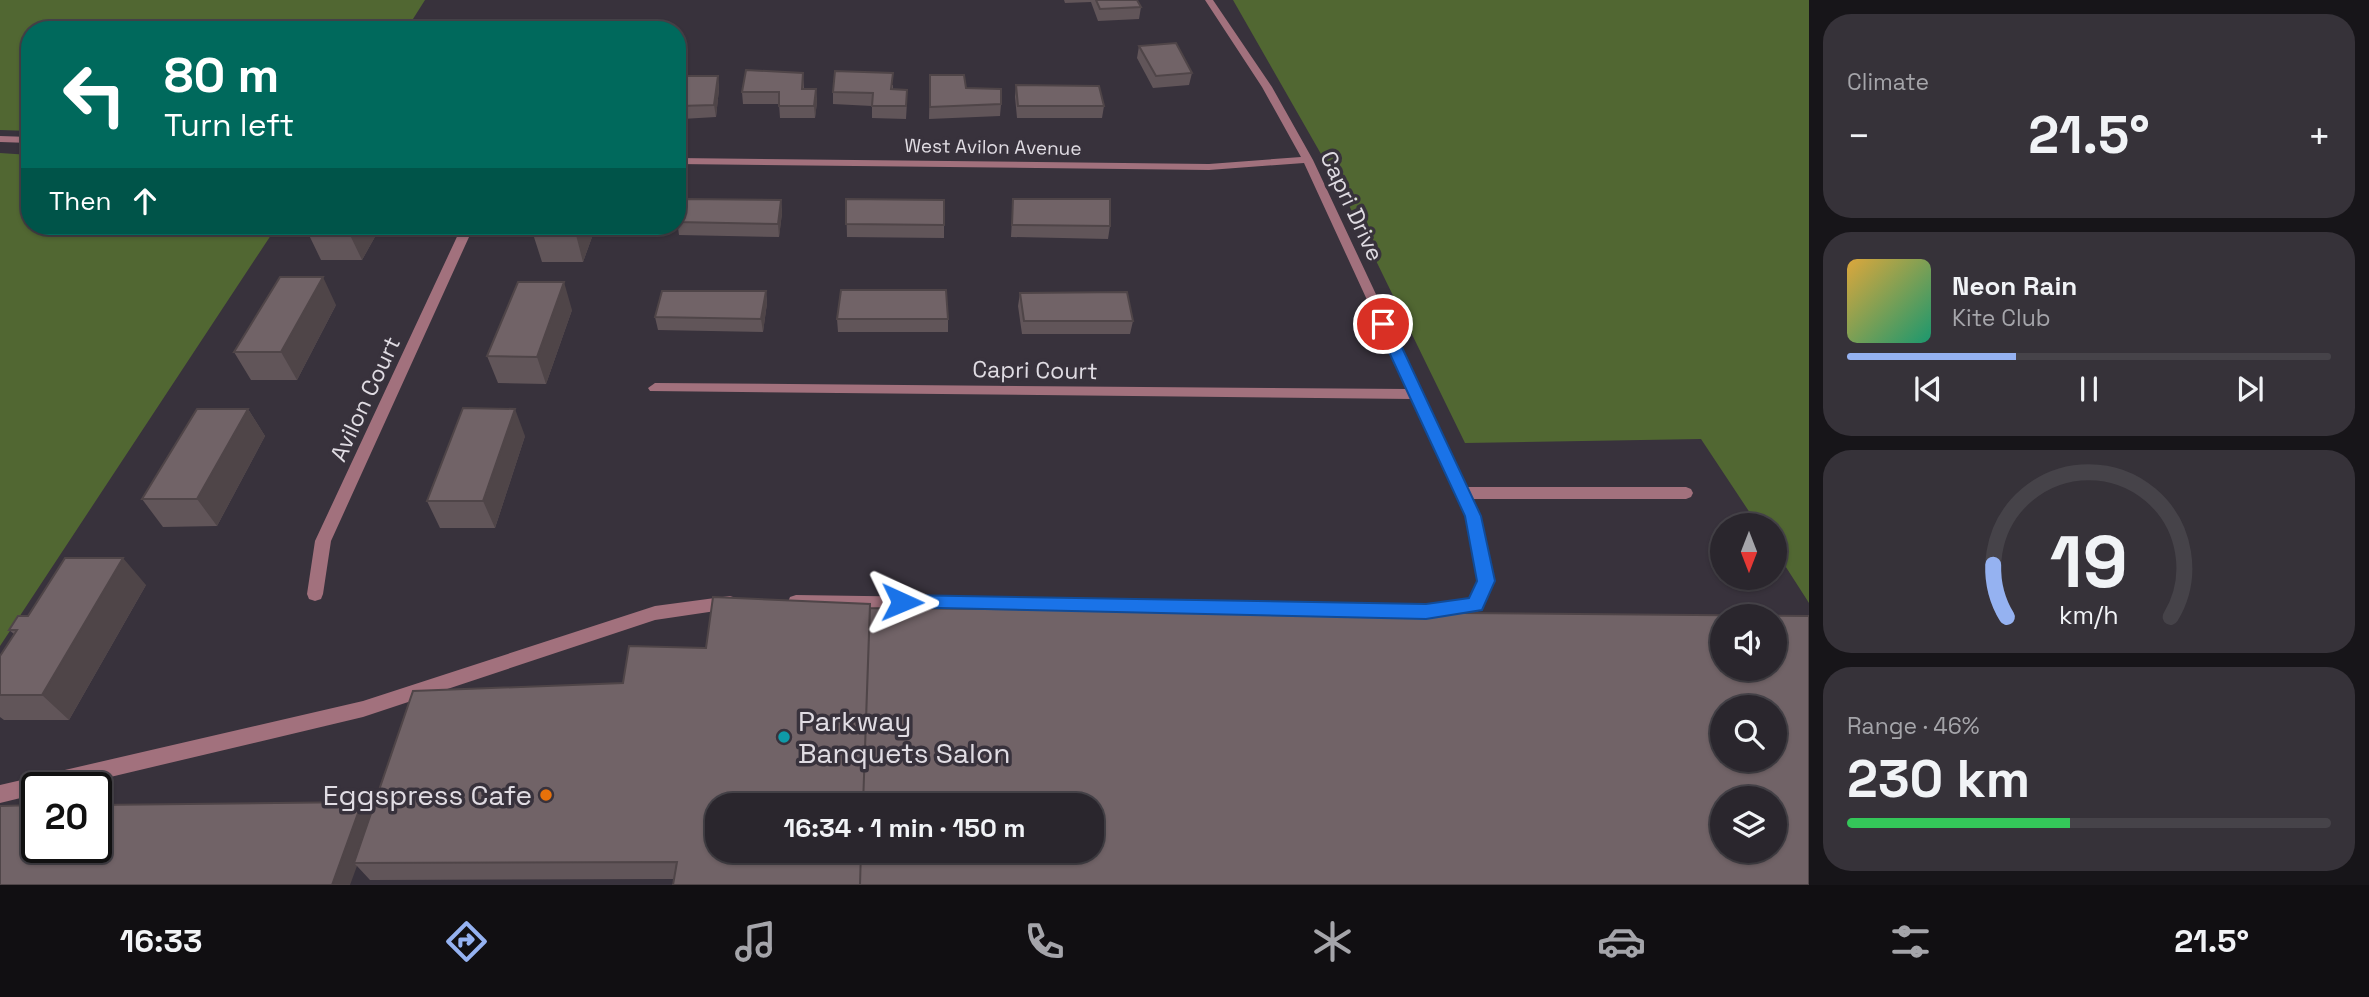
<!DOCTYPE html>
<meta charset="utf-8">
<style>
:root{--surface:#2a262d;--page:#363239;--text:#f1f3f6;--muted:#a5a5aa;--line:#464349;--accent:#95b2f1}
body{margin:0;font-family:"Space Grotesk",sans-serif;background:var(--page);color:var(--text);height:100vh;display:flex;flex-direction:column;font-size:26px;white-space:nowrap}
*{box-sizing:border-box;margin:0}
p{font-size:23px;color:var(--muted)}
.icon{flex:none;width:38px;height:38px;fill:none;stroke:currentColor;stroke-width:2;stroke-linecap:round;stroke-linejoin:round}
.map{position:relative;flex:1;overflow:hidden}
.side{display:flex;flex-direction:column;gap:14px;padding:14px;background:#171519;width:560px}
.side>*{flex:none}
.banner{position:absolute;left:21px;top:21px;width:665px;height:214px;border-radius:28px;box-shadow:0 2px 5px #0004,0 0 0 2px var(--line);background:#00695c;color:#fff;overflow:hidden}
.needle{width:46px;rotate:180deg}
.fabs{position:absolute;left:1710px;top:513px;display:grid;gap:14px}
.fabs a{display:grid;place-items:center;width:77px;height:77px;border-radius:50%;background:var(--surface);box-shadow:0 2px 5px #0004,0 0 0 2px var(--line);font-size:35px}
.speed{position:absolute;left:21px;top:772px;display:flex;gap:14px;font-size:35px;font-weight:700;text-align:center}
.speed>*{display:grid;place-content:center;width:91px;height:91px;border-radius:50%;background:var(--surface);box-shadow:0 2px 5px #0004,0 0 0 2px var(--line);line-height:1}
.speed .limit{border:4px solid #111;border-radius:10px;background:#fff;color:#111}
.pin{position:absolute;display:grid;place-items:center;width:60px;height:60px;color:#fff;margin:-30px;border:4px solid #fff;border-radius:50%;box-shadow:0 2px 7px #0007}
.me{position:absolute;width:77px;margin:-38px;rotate:91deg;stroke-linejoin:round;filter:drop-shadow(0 0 5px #0008)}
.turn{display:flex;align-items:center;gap:24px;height:147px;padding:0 28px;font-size:32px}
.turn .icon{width:91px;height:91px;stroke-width:2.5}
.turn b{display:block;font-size:49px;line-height:60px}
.then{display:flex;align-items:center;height:66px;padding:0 28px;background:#0003;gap:14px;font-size:26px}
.big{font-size:52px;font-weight:700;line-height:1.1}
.side .tile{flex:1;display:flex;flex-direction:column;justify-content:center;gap:10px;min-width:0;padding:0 24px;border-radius:28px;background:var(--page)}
.side .dial{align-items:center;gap:0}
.dial svg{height:182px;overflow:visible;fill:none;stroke:var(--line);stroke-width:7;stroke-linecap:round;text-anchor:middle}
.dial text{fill:var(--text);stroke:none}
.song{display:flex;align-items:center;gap:21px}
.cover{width:84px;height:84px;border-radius:10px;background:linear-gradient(135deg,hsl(40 70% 55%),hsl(160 70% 35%))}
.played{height:7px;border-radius:4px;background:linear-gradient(90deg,var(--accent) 35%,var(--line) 35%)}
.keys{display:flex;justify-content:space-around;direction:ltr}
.heat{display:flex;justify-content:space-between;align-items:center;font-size:38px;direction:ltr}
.charge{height:10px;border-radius:5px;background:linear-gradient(90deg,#34c759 46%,var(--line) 0)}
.trip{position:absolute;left:705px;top:793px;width:399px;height:70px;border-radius:28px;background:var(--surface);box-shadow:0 2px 5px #0004,0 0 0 2px var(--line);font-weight:700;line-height:70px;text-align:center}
.menu{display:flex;height:112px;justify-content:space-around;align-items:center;background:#110f12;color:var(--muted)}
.menu .icon{width:49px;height:49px}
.menu .current{color:var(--accent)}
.menu b{font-size:32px;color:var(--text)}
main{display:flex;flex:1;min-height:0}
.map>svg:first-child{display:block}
</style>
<main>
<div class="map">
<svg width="1809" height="885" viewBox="0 0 1809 885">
<rect width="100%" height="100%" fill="#38323c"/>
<path fill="#516732" d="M0 0H425L406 30H30V131L0 130Z
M1233 0H1809V603L1775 550 1774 525H1758L1701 439 1465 443 1341 189Z
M0 153 30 155V226H277L0 646Z"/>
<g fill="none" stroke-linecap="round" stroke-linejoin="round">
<path fill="#a2717d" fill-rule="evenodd" d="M1462 487H1686L1691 489 1693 493 1691 497 1686 499H1462L1457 497 1455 493 1457 489Z
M1473 510 1478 512 1480 516 1494 581 1481 610 1475 612 1426 618 796 609 790 607 788 602 790 597 796 595 1426 604 1470 599 1478 581 1466 516 1468 512Z
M730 596 736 598 738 603 736 608 655 620 363 717 64 788H37V794L0 803V785L363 701 655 606Z"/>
<path fill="#a2717d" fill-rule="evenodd" d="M1205 0H1213L1272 87 1313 160 1480 516 1478 520H1468L1412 399 650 391 648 388 655 383 1408 389 1304 163 1209 170 677 164V158L1209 164 1301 157 1262 87Z
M0 136 30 137V143L0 142Z
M462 226H474L331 541 323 594 321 599 315 601 309 599 307 594 315 541Z"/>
</g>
<path fill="#615559" d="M1064 0H1137L1141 7 1139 19 1098 21 1091 2 1065 3Z
M1139 46 1192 73 1189 85 1153 88 1137 58Z
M803 73 804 89H816L817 102 815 118H780L779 104H743L742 92Z
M930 75 966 88 1001 104 1000 116 929 119Z
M677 76H718L719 89 716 117 682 119 681 114H677Z
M893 85V89L907 102 906 119 872 118V106L833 104V92Z
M1016 85 1104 106 1102 118H1017L1015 97Z
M846 199 944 225V238L847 237Z
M1013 199 1110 226 1108 239 1011 237Z
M781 200 782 213 779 237 679 235 677 220Z
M312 226H381L362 260H321L308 233Z
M537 226H596L583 262H542L533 234Z
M766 291 767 303 763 332 658 330 655 317Z
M1020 293 1133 321 1130 334H1022L1018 306Z
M336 305 297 380H251L234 352Z
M572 310 546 384 498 383 487 356Z
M837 319H948V332H838Z
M248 409 265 436 217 526 163 527 142 499Z
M525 436 495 528H440L427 501Z
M146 585 69 720H4L0 717V656L14 634 9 630 28 616Z
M706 648 674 879 370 880 357 866 0 885 371 814 623 683Z"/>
<path fill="#4f4548" d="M718 76 719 89 716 117 714 105Z
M816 89 817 102 815 118 814 106Z
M781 200 782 213 779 237 778 224Z
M354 226H381L362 260 349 233Z
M579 226H596L583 262 576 235Z
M323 277 336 305 297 380 281 352Z
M564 282 572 310 546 384 537 357Z
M766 291 767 303 763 332 761 319Z
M248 409 265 436 217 526 197 499Z
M515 409 525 436 495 528 483 501Z
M123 558 146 585 69 720 42 695Z
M362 802 374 817 354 863 357 866 350 885H332Z"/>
<path fill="#716367" stroke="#4f4548" stroke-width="2" fill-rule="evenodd" d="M1096 0H1137L1141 7 1100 9Z
M1176 43 1192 73 1156 76 1139 46Z
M746 70 803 73 802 89H816L814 106H779V92H742Z
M835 71 893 73 891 89 907 90 906 106H872L873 93 833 92Z
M930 75H964L966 88 1001 89V104L930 107Z
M677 76H718L714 105 680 106V102H677Z
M1016 85 1099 86 1104 106H1018Z
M683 199 781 200 778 224 677 222Z
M846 199 944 200V225L846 224Z
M1013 199H1110V226L1012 225Z
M312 226H354L349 233H308Z
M537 226H579L576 235 533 234Z
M280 277H323L281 352H234Z
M518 282H564L537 357 487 356Z
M841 290H946L948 319H837Z
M662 291H766L761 319 655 317Z
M1127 292 1133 321H1024L1020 293Z
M463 408 515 409 483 501H427Z
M197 409H248L197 499H142Z
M65 558H123L42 695H0V656L17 630H9L18 616H28Z
M713 597 870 604 863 805H718V850H861L860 885H673L677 862 354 863 413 691 623 683 629 646 706 648Z
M870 608 1809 616V885H860L861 850H1092V805H863ZM1722 616H1774V668H1722ZM1722 707H1774V760H1722ZM1722 798H1774V850H1722Z
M362 802 332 885H0V806L37 805V847H96V805Z"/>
<path fill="#1a73e8" stroke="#114b97" stroke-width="2" d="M1383 319 1391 324 1481 516 1495 581 1482 610 1426 619 896 607 893 602 896 597 902 595 1426 604 1469 598 1477 581 1465 516 1376 324Z"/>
<circle fill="#0f9aa8" stroke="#38323c" stroke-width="2.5" cx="784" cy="737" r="7"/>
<circle fill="#e8710a" stroke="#38323c" stroke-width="2.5" cx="546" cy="795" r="7"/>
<g text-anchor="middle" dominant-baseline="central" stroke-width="7" stroke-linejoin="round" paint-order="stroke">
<g font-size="19" fill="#e0dce3" stroke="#38323c">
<text transform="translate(993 147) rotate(1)">West Avilon Avenue</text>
</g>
<g font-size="23" fill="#e0dce3" stroke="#38323c">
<text transform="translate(1352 206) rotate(65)">Capri Drive</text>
<text transform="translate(1035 370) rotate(1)">Capri Court</text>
<text transform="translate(365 399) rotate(-65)">Avilon Court</text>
</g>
<g font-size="28" fill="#e0dce3" stroke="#38323c" text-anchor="start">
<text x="798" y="721">Parkway<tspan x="798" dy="32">Banquets Salon</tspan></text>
<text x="532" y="795" text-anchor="end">Eggspress Cafe</text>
</g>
</g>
</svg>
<div class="fabs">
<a><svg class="needle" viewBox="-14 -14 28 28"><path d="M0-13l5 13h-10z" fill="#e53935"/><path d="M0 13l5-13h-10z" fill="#a5a5aa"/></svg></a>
<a><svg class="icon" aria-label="sound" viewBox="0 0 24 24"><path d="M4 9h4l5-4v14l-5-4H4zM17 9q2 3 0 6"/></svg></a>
<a><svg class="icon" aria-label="search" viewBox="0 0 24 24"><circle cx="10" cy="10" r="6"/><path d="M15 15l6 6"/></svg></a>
<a><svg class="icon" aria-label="layers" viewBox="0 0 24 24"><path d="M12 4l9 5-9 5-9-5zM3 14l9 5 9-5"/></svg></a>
</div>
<div class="speed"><div class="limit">20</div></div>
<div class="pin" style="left:1383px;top:324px;background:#d93025"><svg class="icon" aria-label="arrive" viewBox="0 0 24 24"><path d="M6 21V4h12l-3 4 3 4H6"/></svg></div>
<svg class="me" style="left:902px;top:602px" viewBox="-20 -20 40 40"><path d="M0-17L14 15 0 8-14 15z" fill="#1a73e8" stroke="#fff" stroke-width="4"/></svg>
<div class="trip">16:34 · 1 min · 150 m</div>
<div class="banner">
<div class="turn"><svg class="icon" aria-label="left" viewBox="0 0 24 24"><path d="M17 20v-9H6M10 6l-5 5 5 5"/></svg><div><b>80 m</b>Turn left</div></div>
<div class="then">Then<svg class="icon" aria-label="ahead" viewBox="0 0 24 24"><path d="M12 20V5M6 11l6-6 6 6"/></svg></div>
</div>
</div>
<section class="side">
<div class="tile"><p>Climate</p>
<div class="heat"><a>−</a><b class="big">21.5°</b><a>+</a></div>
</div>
<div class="tile">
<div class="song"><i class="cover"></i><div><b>Neon Rain</b><p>Kite Club</p></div></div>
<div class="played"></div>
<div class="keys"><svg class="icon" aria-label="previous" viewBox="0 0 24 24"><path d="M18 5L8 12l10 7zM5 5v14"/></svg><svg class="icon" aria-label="pause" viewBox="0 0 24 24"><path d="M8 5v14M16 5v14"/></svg><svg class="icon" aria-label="next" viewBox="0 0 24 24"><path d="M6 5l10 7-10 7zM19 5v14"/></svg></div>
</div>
<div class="tile dial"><svg viewBox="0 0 100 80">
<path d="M14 69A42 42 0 1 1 86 69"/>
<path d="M14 69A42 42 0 0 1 8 46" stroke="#95b2f1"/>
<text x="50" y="56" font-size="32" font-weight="700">19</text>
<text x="50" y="72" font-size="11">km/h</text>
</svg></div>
<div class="tile"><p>Range · 46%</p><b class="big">230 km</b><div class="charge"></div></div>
</section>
</main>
<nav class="menu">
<b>16:33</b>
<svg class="icon current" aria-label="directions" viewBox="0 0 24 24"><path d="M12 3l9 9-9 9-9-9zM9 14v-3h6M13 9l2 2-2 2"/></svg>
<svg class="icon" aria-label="music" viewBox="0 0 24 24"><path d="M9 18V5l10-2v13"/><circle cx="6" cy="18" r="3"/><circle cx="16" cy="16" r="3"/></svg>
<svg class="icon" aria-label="phone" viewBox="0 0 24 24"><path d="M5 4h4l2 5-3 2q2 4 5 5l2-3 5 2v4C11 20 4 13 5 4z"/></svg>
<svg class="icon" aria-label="climate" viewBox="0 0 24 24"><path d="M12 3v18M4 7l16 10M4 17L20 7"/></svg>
<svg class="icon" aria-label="car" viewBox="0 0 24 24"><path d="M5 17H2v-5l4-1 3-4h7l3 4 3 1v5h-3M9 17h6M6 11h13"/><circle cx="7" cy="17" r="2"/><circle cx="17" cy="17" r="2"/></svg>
<svg class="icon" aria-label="filters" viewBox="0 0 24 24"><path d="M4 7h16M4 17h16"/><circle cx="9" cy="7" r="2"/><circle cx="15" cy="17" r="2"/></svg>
<b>21.5°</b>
</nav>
